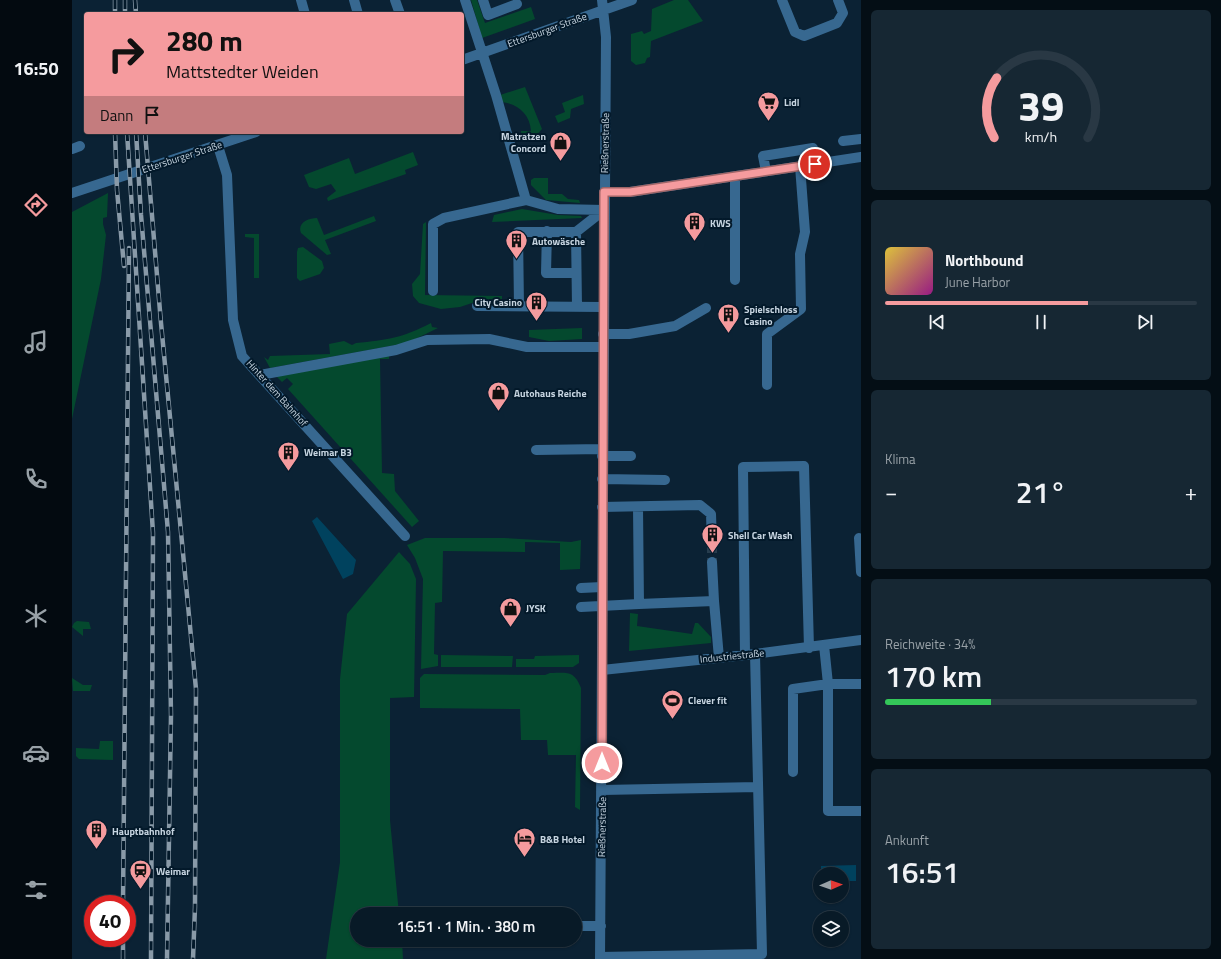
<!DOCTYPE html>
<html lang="de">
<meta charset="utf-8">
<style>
:root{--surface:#081a27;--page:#162733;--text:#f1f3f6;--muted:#98a1a7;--line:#293844;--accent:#f59b9e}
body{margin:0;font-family:"Titillium Web",sans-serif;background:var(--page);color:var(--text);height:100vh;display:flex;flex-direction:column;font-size:15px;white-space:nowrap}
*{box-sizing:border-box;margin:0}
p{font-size:13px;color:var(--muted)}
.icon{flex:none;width:22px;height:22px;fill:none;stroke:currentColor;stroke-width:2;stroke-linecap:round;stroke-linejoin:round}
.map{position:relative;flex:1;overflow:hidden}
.sheet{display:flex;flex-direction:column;gap:10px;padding:10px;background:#040e15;width:360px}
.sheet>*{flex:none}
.banner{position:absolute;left:12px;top:12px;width:380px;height:122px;border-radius:4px;box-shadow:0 1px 3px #0004,0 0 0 1px var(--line);background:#f59b9e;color:#111;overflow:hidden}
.needle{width:26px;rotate:88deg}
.buttons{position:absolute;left:741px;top:867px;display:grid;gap:8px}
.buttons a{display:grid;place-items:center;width:36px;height:36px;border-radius:50%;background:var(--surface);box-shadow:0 1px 3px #0004,0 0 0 1px var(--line);font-size:20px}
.speed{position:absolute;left:12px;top:895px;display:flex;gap:8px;font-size:20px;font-weight:700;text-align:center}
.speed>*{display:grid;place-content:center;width:52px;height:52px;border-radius:50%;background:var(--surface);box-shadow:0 1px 3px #0004,0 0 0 1px var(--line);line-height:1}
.speed .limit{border:6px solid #d22;background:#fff;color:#111}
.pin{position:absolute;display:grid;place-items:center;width:34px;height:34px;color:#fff;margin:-17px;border:2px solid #fff;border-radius:50%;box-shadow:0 1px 4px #0007}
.me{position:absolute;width:44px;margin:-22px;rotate:0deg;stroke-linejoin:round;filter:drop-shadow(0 0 3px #0008)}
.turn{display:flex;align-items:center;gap:14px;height:84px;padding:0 16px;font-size:18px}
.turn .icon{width:52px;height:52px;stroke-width:2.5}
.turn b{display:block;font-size:28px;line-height:34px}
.then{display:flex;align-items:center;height:38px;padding:0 16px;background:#0003;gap:8px;font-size:15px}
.big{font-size:30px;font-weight:600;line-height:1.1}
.sheet .card{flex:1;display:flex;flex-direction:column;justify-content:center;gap:6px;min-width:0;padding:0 14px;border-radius:6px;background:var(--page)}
.sheet .dial{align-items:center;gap:0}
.dial svg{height:104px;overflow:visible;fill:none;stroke:var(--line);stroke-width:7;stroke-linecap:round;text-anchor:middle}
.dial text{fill:var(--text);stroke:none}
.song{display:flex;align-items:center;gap:12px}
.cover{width:48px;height:48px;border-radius:6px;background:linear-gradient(135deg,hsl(50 70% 55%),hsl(310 70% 35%))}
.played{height:4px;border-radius:2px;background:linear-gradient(90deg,var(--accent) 65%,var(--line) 65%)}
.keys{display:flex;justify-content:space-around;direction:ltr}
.heat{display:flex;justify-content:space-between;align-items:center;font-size:22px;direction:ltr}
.charge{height:6px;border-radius:3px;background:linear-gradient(90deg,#34c759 34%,var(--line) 0)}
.trip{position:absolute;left:278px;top:907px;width:232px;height:40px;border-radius:20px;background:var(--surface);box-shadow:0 1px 3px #0004,0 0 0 1px var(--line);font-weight:600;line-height:40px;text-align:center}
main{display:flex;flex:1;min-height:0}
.tabs{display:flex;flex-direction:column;width:72px;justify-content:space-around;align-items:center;background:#030a10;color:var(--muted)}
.tabs .icon{width:28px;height:28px}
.tabs .active{color:var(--accent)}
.tabs b{font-size:18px;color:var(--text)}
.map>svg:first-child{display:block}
</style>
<main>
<nav class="tabs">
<b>16:50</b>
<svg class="icon active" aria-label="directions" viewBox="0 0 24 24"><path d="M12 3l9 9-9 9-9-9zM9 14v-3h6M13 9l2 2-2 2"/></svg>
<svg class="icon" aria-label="music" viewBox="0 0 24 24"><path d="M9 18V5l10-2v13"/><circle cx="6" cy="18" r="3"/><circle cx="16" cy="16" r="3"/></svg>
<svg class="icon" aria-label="phone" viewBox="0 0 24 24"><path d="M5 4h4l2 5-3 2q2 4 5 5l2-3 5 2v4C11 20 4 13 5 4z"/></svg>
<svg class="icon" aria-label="climate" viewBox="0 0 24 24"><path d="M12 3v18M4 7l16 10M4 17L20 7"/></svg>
<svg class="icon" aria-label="car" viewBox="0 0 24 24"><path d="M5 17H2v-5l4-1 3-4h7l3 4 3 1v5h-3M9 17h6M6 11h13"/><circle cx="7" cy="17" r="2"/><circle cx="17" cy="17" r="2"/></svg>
<svg class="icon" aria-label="filters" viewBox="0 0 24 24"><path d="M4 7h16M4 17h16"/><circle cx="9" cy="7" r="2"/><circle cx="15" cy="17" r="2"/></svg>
</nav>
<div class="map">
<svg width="789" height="959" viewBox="0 0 789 959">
<rect width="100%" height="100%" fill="#0b2234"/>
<path fill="#04492e" d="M399 0H405L413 23 459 7 463 19 410 38Z
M602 0H616L631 21 579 41 578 57 575 58 573 63 564 65 559 61V34L570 31 572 34 579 31 580 9Z
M453 87 470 129 462 138 449 137V131H459C458 114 446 104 430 102L428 95Z
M511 95 512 104 499 109 498 118 486 123 483 116 493 112 490 103Z
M341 152 346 165 333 170 334 174 256 201 255 198 264 191 259 184 244 189 237 187 232 175 277 158 283 174Z
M462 178H476V194H490L496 199 507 200 508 203 474 200 459 185V180Z
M36 193 35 217 31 218V224L34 235 29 279 0 419V212Z
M450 209 486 215 509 216 510 218 420 222 422 215Z
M302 216 304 221 253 240 259 254 255 255 229 233C225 223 236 218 245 218L252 235Z
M354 222 353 295 430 296V302H403L388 307 369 309 347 303 341 296 340 284 348 274 351 224Z
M173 234H187V278H182V238L173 237Z
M231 247 250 261 252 268 248 274 228 281 225 278V252L226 248Z
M359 323 360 327 366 328 335 343 198 368 192 357 196 360 198 356 258 354 257 344 272 341 280 345 284 343C315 340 330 338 359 323Z
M510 328V339L477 341 457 337V330Z
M317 355V359H308L310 473 322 474 323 491 347 521 340 527 216 389 221 384 215 378 210 382 204 376Z
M353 538H432L499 542 509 540 508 569 488 570V543L453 542V552L371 551 370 602 363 603 362 654 366 655V666L349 669 351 579 343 558 335 545Z
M327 552 338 564 344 579 342 697 318 698V820L327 914H285V940H330L331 959H254L268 862V679L275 614Z
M558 613 566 614 565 626 620 634 623 623H626L639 637V643L557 651Z
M5 621 17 622 19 629H11V636L0 627 2 623Z
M369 655 441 656 440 667H369Z
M507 655V663L501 667H444V659H462L463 656Z
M478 673C495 673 502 670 509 688L508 810 503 807 504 755H476L475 740H449L448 709 348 708V678L352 674 473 675Z
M0 678 11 685H20L18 691H1Z
M28 741H41V760L7 759 4 756V748L27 749Z"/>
<path fill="#00425e" d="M245 517 284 560 281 574 271 579 240 521Z
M784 865V881H770V874H749V866Z"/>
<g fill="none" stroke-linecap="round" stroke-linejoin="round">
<path stroke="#273d4e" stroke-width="10" stroke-dasharray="10 5" stroke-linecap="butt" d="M640 543V562"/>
<path stroke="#376890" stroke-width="10" d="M229 0 233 14
M282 0 286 14
M323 0 328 14
M393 0 424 95 454 200 486 209 532 210
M411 0 416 15 445 4
M710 0 723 32 732 36 765 23 771 13 766 0
M390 60 560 0
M771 141 789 139
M146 146 155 175 161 320 170 356 333 536
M0 149 8 146
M694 171 691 156 741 148
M663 176V280
M532 192H558L789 157
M0 193 184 132
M475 231 474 273H504
M504 232 505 307
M361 291V224L372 218 454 200
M405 306 531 307
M447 306 446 232H504L532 210
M531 334H557L603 326 634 308
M188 375 324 350 355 340 417 339 455 347H531
M695 385V334L729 309 728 254 733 232 728 166
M464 450 530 449
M530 456H559
M530 479 593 480
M530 507 628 505 639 514 640 543
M566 507 567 604 642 601 647 658
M787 538 789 572
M640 562 642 601
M509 588 530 587
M509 607 567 604
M752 645 756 684V811H789
M673 655 671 467 732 466 737 648
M530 670 683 654 789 640
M721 772V689L756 684H789
M530 790 686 787
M503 926H529
M528 957 690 954 683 654
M528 959 534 37 530 0"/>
<defs>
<path id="rail" d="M43 0V14
M53 0V14
M63 0 64 14
M43 132 45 190 52 266
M55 132 81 533 79 959
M64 132 69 215 96 532 99 715 95 959
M73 132 89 323 124 689 123 907 121 959
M51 904 57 248
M51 959V938"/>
</defs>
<use href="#rail" stroke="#899aa8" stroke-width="4.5"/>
<use href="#rail" stroke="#03192a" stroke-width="3" stroke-dasharray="9" stroke-linecap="butt"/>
</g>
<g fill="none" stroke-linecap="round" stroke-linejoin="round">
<defs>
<path id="route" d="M530 763 532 192H558L743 164"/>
</defs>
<use href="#route" stroke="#9f6567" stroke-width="10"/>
<use href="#route" stroke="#f59b9e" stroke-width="7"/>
</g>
<defs>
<symbol id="supermarket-pin" viewBox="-11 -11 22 30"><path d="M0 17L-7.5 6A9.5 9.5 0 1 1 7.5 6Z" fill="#f59b9e" stroke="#03192a"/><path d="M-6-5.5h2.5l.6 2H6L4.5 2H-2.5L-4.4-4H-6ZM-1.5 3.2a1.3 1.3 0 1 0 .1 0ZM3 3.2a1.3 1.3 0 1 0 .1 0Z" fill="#111"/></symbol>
<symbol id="shop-pin" viewBox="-11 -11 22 30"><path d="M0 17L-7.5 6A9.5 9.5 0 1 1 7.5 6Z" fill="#f59b9e" stroke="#03192a"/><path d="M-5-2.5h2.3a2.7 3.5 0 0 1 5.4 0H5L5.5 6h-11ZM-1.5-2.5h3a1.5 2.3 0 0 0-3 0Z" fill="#111"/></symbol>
<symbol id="building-pin" viewBox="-11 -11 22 30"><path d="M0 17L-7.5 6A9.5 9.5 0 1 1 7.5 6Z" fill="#f59b9e" stroke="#03192a"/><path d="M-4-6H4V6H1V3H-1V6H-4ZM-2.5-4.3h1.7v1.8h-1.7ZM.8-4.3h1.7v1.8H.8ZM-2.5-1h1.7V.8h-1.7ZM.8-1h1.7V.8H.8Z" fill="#111"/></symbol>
<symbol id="stadium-pin" viewBox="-11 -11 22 30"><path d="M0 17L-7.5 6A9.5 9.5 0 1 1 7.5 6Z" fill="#f59b9e" stroke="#03192a"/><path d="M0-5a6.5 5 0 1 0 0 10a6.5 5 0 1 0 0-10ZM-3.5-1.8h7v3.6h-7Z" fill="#111"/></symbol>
<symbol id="hotel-pin" viewBox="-11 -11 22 30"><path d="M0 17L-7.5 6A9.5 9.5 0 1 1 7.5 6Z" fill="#f59b9e" stroke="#03192a"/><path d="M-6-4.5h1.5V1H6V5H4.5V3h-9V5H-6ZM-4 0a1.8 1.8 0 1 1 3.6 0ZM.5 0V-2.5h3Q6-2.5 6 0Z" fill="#111"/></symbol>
<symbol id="station-pin" viewBox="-11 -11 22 30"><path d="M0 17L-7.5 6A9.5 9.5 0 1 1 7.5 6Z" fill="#f59b9e" stroke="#03192a"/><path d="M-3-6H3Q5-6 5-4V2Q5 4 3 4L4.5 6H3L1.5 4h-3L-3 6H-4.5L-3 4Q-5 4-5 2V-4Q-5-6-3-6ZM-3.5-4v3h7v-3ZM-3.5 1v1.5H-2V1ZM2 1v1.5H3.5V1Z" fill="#111"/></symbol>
</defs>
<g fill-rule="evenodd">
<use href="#supermarket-pin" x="684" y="90" width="25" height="34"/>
<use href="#shop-pin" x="476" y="130" width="25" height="34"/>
<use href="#building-pin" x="610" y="210" width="25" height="34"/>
<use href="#building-pin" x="432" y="228" width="25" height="34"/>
<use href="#building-pin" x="452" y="290" width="25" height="34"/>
<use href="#building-pin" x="644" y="302" width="25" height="34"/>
<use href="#shop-pin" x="414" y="380" width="25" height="34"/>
<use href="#building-pin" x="204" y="440" width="25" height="34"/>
<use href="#building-pin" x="628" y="522" width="25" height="34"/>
<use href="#shop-pin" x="426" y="596" width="25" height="34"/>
<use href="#stadium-pin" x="588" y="688" width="25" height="34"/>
<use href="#building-pin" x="12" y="818" width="25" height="34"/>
<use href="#hotel-pin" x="440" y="826" width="25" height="34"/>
<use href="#station-pin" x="56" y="858" width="25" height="34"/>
</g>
<g text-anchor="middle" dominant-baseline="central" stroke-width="4" stroke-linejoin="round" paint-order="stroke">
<g font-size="10" fill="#c7d5e1" stroke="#03192a">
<text transform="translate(475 30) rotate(-20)">Ettersburger Straße</text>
<text transform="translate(533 143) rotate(-89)">Rießnerstraße</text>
<text transform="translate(110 157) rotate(-18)">Ettersburger Straße</text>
<text transform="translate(205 393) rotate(48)">Hinter dem Bahnhof</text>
<text transform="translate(660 656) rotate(-6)">Industriestraße</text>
<text transform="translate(530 827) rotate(-89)">Rießnerstraße</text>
</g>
<g font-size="10" font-weight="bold" fill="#c7d5e1" stroke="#03192a" text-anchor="start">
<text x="712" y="102">Lidl</text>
<text x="474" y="136" text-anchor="end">Matratzen<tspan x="474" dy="12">Concord</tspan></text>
<text x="638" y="223">KWS</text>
<text x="460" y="241">Autowäsche</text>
<text x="450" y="302" text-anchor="end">City Casino</text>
<text x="672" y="309">Spielschloss<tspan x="672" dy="12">Casino</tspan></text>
<text x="442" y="393">Autohaus Reiche</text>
<text x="232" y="452">Weimar B3</text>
<text x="656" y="535">Shell Car Wash</text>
<text x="454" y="608">JYSK</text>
<text x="616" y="700">Clever fit</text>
<text x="40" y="831">Hauptbahnhof</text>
<text x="468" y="839">B&amp;B Hotel</text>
<text x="84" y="871">Weimar</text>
</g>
</g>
</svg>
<div class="buttons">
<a><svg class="needle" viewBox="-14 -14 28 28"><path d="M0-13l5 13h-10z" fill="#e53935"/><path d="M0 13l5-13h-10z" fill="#98a1a7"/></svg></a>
<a><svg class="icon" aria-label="layers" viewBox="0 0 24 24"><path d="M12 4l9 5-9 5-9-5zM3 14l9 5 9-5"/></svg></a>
</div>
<div class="speed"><div class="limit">40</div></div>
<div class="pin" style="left:743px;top:164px;background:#d93025"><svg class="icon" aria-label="arrive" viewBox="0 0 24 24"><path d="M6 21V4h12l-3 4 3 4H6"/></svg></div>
<svg class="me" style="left:530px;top:763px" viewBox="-20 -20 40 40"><circle r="17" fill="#f59b9e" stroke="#fff" stroke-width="3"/><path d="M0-11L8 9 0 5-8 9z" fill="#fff"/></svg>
<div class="trip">16:51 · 1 Min. · 380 m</div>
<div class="banner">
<div class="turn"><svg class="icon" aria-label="right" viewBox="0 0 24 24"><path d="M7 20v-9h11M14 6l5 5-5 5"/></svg><div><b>280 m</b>Mattstedter Weiden</div></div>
<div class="then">Dann<svg class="icon" aria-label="arrive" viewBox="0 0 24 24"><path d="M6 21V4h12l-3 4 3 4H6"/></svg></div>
</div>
</div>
<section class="sheet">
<div class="card dial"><svg viewBox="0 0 100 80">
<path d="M14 69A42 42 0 1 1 86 69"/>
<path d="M14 69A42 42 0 0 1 16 23" stroke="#f59b9e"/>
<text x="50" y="56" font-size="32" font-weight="700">39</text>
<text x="50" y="72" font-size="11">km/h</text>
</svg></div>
<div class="card">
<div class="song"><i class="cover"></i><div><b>Northbound</b><p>June Harbor</p></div></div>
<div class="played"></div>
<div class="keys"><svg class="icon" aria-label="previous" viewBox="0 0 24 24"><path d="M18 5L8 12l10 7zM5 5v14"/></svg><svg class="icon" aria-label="pause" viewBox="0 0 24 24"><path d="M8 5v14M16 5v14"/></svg><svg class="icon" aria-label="next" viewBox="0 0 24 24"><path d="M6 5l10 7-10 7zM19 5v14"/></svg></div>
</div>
<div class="card"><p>Klima</p>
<div class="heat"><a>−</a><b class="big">21°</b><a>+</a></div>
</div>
<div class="card"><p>Reichweite · 34%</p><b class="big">170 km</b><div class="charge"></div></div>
<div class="card"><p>Ankunft</p><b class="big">16:51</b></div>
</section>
</main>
